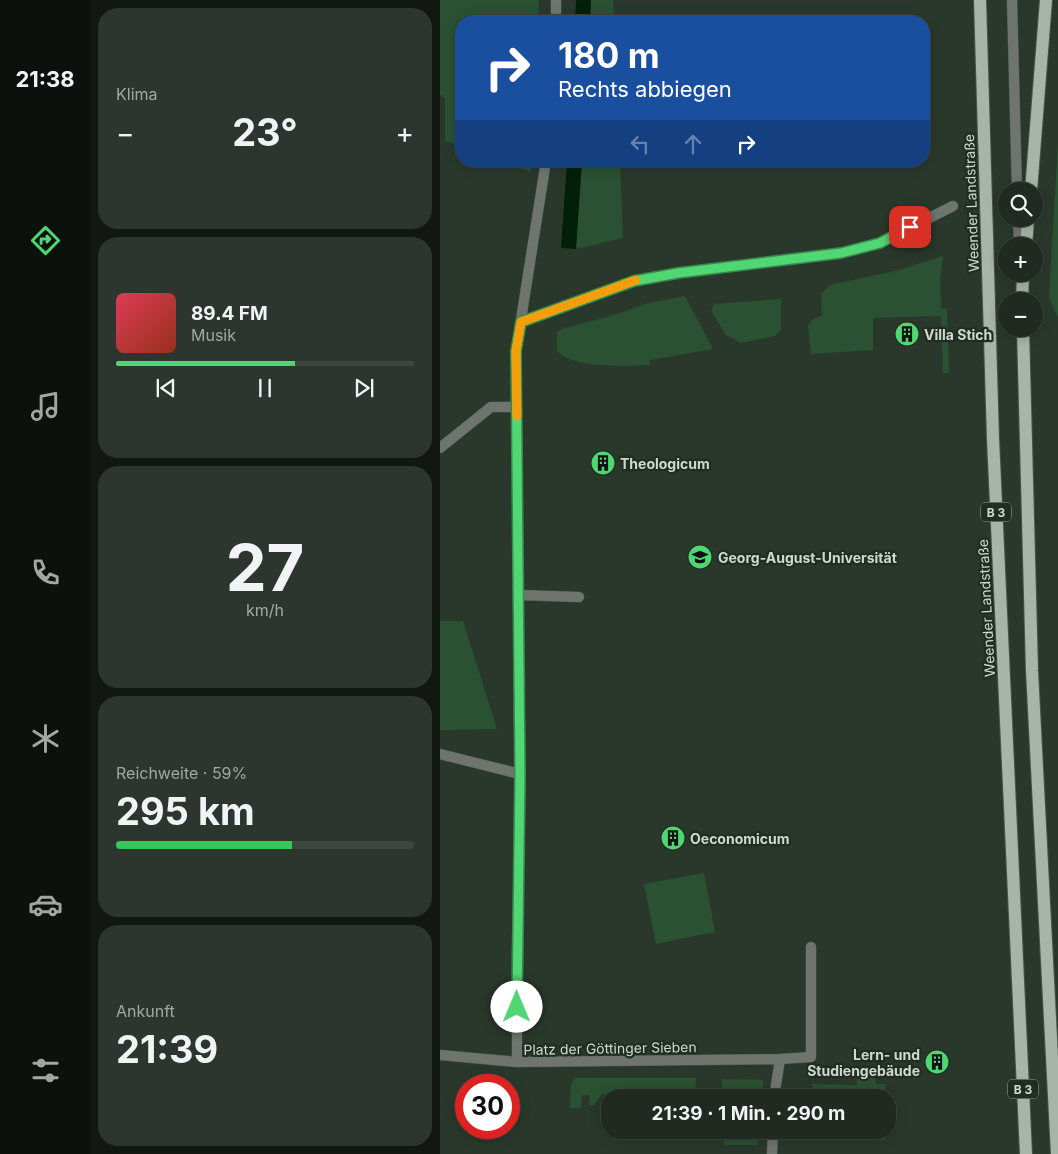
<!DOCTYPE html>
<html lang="de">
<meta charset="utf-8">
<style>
:root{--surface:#202a21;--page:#2d362e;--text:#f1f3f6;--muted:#a2a7a5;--line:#3d463f;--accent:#51d674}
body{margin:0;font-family:Inter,sans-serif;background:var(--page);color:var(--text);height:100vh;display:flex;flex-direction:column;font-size:19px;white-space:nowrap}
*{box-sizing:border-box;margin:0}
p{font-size:16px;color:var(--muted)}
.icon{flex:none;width:28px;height:28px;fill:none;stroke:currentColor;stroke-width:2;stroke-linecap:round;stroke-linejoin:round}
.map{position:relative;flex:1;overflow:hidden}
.details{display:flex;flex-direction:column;gap:8px;padding:8px;background:#121712;width:350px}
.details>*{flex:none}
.hud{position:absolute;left:15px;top:15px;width:475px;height:152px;border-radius:20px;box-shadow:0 2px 12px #0003,0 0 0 1px var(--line);background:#1a4fa0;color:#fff;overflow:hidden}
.tools{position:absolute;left:558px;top:182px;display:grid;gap:10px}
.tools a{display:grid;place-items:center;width:45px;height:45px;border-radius:50%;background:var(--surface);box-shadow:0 2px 12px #0003,0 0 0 1px var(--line);font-size:25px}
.speed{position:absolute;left:15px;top:1074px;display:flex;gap:10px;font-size:25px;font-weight:700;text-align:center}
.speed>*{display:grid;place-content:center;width:65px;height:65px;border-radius:50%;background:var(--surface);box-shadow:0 2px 12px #0003,0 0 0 1px var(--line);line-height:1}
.speed .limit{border:8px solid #d22;background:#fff;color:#111}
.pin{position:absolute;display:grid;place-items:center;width:42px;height:42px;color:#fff;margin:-21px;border-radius:10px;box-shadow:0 2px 8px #0006}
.me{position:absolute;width:55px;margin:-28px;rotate:0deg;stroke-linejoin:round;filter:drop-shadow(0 0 4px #0008)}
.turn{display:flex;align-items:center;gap:18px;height:105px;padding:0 20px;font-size:22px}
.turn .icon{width:65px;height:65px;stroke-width:2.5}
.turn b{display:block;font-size:35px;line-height:42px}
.lanes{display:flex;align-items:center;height:48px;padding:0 20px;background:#0003;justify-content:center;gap:25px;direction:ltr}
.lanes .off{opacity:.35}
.big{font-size:38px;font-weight:700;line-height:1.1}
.details .card{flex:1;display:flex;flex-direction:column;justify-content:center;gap:8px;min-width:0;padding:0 18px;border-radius:20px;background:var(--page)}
.details .dial{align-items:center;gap:0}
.dial b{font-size:65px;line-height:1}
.song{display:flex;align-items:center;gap:15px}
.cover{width:60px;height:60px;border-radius:8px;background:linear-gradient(135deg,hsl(350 70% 55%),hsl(10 70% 35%))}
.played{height:5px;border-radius:2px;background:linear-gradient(90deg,var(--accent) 60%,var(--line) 60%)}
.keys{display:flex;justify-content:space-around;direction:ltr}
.heat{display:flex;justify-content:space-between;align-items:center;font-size:28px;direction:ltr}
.charge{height:8px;border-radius:4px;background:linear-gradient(90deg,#34c759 59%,var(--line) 0)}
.trip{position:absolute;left:161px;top:1089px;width:295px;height:50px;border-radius:20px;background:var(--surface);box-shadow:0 2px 12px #0003,0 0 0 1px var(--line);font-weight:700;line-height:50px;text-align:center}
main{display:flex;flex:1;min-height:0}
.dock{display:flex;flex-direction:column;width:90px;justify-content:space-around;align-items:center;background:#0d110d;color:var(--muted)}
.dock .icon{width:35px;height:35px}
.dock .on{color:var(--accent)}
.dock b{font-size:22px;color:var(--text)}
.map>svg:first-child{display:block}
</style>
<main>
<nav class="dock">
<b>21:38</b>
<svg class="icon on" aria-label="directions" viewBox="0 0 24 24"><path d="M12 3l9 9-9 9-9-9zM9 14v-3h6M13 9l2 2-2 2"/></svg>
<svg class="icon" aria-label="music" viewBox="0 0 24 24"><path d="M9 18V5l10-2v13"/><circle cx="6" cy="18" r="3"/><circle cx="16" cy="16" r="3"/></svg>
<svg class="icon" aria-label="phone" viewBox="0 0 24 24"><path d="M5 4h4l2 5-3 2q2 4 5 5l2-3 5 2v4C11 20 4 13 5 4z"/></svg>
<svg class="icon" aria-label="climate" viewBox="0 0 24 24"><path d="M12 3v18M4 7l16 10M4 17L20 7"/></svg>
<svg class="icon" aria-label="car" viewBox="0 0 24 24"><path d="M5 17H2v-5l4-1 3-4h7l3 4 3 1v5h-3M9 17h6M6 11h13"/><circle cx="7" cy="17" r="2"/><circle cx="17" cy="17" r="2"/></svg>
<svg class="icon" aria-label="filters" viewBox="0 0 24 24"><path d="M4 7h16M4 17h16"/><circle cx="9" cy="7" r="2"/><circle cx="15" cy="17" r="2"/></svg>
</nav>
<section class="details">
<div class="card"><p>Klima</p>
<div class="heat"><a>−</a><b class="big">23°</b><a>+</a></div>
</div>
<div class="card">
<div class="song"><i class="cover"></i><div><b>89.4 FM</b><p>Musik</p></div></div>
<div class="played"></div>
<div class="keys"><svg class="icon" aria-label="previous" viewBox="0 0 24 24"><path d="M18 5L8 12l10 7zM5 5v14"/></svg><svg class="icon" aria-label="pause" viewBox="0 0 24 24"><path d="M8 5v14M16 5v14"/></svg><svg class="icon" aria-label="next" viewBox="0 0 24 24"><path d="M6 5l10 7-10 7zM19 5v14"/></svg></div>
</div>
<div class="card dial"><b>27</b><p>km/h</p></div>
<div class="card"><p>Reichweite · 59%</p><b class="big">295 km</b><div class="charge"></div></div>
<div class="card"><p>Ankunft</p><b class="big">21:39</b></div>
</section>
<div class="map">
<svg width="618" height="1154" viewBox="0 0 618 1154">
<rect width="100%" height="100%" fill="#2a382c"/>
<path fill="#2a5132" d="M0 0H99L98 21H21V129L15 127V144L5 141V98L0 95Z
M151 0H173L174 21H150Z
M618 143V318L609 297Z
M57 161H92L91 172Z
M142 161H180L183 238 136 249Z
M503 256 500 281 501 309H507L509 373H503L501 316 433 318V350L371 354 368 325 374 318 382 316 381 294 390 285 455 271Z
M245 296 273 349 210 360V365C186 366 134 369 117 351V332L125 328 184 312 205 304Z
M341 299V329L335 336 301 343 286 335 271 311 274 304Z
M0 621H23L57 729 0 730Z
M264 873 275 932 216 944 204 884Z
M135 1078H256L255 1097H226L224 1095 214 1094 215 1097H210L206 1090 202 1089 197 1097H189L190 1095H180L178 1097H172L173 1095 162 1094 154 1105H149L150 1095H142L141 1108H130L131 1084Z
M435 1078 436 1084H445V1097H373L372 1084 417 1085V1079Z
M282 1079 323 1080V1097L282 1096Z
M284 1130H318V1145H284Z
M373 1130H445V1140H373Z"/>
<path fill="#022009" d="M136 0H151L150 21H135Z
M127 161H142L136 249 121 248Z"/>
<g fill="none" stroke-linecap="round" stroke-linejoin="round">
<defs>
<path id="minor" d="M116 21V0
M81 322 194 281 238 273 401 253 440 243 513 206
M0 448 51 407H77
M79 595 139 597
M0 754 80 774
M0 1055 77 1062 340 1059
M77 1062V951L80 811 76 351 106 161
M334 1098 340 1059 371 1057V947
M332 1154 333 1130"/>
<path id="tertiary" d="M572 0 577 191
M578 219 579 246"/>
<path id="primary" d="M540 0 553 439 586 1154
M591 191 606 0
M586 246 588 219
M582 301 583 274
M583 329 592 671 617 1154"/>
</defs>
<use href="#minor" stroke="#48554a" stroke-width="11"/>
<use href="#tertiary" stroke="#48554a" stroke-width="11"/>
<use href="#primary" stroke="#48554a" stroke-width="14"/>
<use href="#minor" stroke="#6e756e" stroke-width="10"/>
<use href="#tertiary" stroke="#6e756e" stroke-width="10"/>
<use href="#primary" stroke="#a6b5a8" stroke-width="12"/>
</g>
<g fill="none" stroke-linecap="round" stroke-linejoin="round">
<defs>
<path id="route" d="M77 1007 80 774 76 351 81 322 194 281 238 273 401 253 440 243 470 227"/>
</defs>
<use href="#route" stroke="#358b4b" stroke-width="12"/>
<use href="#route" stroke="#51d674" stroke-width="9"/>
<path stroke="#f59e0b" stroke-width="9" d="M77 416 76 351 81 322 196 280"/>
</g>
<defs>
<symbol id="building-disc" viewBox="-11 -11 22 22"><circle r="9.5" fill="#51d674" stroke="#202e22"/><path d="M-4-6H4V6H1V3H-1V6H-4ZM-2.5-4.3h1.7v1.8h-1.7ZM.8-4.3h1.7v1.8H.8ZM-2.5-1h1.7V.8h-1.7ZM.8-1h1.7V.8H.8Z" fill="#111"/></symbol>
<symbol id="university-disc" viewBox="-11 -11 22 22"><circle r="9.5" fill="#51d674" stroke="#202e22"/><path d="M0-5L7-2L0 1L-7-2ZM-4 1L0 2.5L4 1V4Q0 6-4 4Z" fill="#111"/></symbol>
</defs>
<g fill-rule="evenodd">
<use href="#building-disc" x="453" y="320" width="28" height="28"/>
<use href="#building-disc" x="149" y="449" width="28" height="28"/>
<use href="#university-disc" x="246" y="543" width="28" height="28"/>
<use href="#building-disc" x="219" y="824" width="28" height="28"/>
<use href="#building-disc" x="483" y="1048" width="28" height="28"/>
</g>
<g text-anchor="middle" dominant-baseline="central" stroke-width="4.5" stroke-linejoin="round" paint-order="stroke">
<g fill="#202e22" stroke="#9aa59c" stroke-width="1">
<rect x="541" y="502.5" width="30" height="19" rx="4"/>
<rect x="568" y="1079.5" width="30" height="19" rx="4"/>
</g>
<g font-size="12" font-weight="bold" fill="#cfd8d0">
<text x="556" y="512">B 3</text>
<text x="583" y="1089">B 3</text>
</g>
<g font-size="14" fill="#cfd8d0" stroke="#202e22">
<text transform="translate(531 203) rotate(-92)">Weender Landstraße</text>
<text transform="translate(546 608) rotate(-93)">Weender Landstraße</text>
<text transform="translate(170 1048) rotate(-1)">Platz der Göttinger Sieben</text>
</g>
<g font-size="14" font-weight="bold" fill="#cfd8d0" stroke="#202e22" text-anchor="start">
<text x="484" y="334">Villa Stich</text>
<text x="180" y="463">Theologicum</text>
<text x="278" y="557">Georg-August-Universität</text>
<text x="250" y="838">Oeconomicum</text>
<text x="480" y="1054" text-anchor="end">Lern- und<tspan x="480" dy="16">Studiengebäude</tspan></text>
</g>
</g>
</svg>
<div class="tools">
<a><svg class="icon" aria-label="search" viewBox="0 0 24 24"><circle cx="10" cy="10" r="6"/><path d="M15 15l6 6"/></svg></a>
<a>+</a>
<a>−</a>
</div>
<div class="speed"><div class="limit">30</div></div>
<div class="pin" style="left:470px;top:227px;background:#d93025"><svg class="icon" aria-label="arrive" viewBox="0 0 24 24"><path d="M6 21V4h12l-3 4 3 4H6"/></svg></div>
<svg class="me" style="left:77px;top:1007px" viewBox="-20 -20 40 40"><circle r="19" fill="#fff"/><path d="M0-13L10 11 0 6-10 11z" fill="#51d674"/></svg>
<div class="trip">21:39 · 1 Min. · 290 m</div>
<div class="hud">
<div class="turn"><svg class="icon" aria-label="right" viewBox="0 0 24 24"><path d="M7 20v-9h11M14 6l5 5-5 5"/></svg><div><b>180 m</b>Rechts abbiegen</div></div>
<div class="lanes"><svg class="icon off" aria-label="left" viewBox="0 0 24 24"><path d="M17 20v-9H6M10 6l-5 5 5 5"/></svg><svg class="icon off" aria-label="ahead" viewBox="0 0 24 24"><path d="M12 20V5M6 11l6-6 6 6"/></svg><svg class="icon" aria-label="right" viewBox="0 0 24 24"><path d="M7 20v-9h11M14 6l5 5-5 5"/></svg></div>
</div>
</div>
</main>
